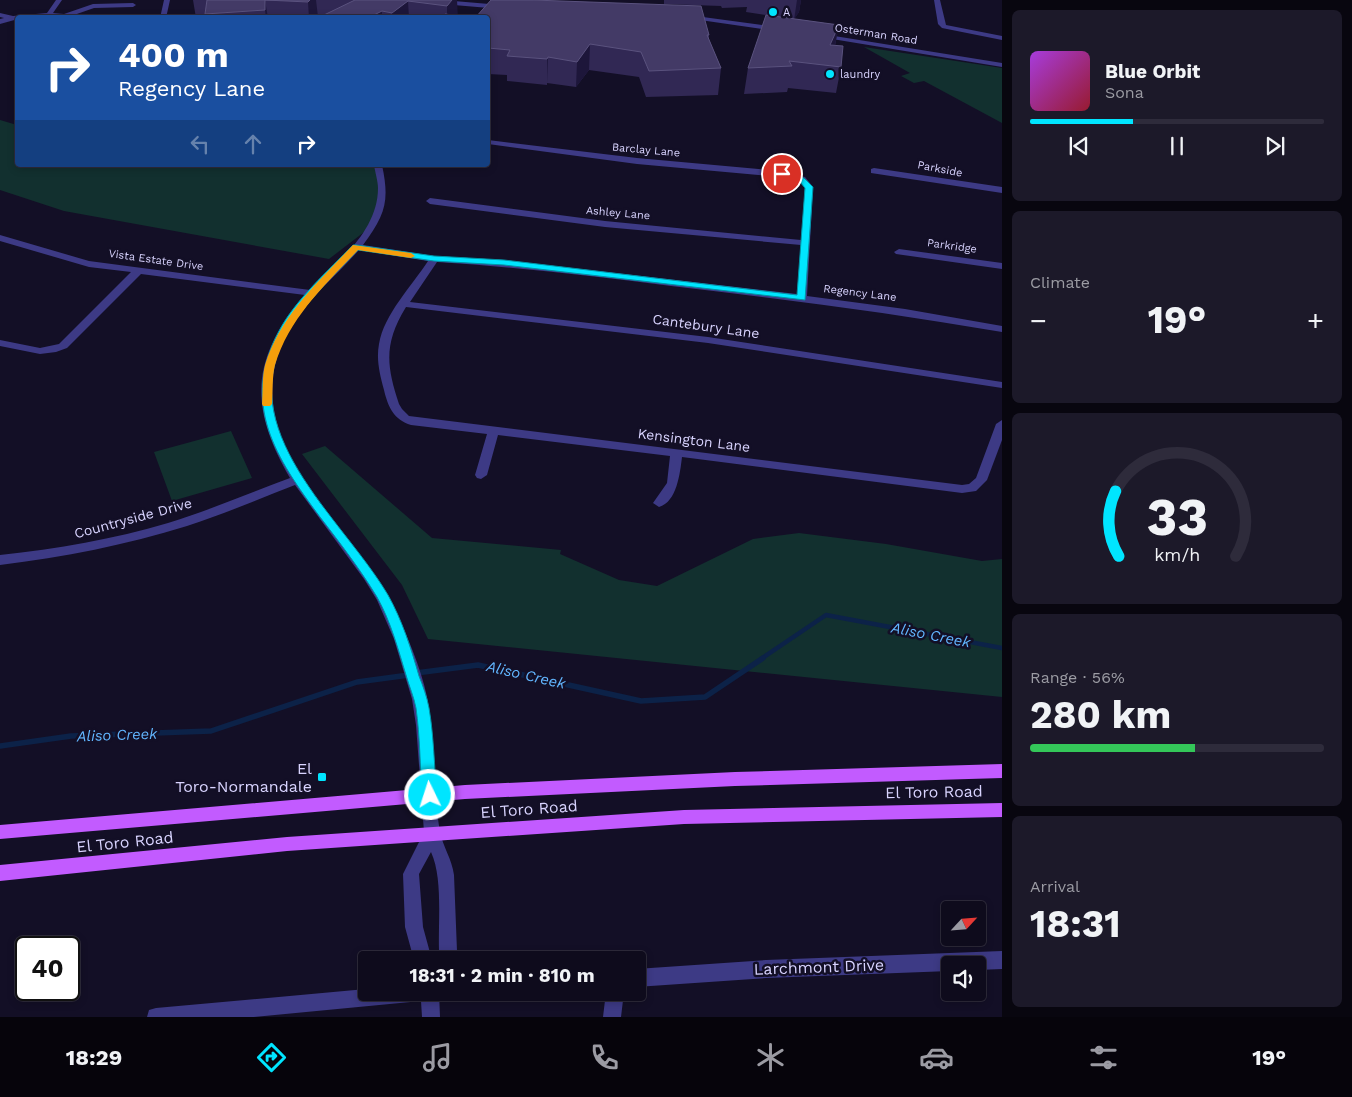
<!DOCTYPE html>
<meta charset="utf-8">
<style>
:root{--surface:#0e0b1c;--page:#1c1929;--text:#f1f3f6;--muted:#9b9ba3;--line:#2e2b3b;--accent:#00e5ff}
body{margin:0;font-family:"Work Sans",sans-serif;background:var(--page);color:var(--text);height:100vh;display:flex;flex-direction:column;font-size:19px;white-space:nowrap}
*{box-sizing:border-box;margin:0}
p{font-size:16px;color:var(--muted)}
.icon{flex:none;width:28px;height:28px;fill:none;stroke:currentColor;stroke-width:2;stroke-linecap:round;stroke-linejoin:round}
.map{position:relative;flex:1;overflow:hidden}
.side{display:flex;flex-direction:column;gap:10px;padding:10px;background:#08060f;width:350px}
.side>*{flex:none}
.hud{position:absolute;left:15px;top:15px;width:475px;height:152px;border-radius:5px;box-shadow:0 2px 8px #0003,0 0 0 1px var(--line);background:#1a4fa0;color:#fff;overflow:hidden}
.needle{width:32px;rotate:64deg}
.fabs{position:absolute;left:941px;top:901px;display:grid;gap:10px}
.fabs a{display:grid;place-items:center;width:45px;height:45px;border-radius:5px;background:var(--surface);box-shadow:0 2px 8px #0003,0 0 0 1px var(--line);font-size:25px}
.speed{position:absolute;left:15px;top:936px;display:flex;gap:10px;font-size:25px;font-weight:700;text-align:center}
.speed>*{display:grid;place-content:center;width:65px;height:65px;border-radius:50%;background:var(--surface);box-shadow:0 2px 8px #0003,0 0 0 1px var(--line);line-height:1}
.speed .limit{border:2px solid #111;border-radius:8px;background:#fff;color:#111}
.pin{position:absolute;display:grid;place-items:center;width:42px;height:42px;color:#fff;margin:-21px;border:2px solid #fff;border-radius:50%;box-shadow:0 1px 5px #0007}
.me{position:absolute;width:55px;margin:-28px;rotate:356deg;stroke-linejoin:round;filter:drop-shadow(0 0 4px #0008)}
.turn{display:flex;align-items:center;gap:18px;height:105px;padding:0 20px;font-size:22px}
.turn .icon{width:65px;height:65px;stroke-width:2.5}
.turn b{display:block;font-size:35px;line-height:42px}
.lanes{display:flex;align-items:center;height:48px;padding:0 20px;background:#0003;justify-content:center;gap:25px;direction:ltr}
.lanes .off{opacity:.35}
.big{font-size:38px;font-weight:700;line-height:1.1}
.side .card{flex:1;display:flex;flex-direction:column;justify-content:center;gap:8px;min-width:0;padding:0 18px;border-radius:8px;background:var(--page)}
.side .dial{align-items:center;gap:0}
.dial svg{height:130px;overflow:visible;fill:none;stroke:var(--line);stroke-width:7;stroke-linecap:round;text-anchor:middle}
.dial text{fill:var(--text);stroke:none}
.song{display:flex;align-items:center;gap:15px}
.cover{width:60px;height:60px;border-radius:8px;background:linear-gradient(135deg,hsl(280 70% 55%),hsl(350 70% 35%))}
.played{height:5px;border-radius:2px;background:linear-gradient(90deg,var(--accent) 35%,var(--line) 35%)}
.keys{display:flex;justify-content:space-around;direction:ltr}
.heat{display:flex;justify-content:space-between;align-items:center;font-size:28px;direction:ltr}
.charge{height:8px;border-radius:4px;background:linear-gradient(90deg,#34c759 56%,var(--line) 0)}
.trip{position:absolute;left:358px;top:951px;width:288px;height:50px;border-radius:5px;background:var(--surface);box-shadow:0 2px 8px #0003,0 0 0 1px var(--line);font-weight:700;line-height:50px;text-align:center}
.menu{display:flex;height:80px;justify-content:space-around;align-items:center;background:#06040b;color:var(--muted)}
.menu .icon{width:35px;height:35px}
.menu .current{color:var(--accent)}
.menu b{font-size:22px;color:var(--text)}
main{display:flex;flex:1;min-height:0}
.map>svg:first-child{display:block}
</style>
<main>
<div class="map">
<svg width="1002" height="1017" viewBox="0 0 1002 1017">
<rect width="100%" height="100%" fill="#130f26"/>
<path fill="#12302f" d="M864 47 1002 68V123L924 81 914 83 901 76 910 73Z
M0 120 17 125 18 165H375L383 182 372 226 329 259 64 211 0 190Z
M231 431 252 478 172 501 154 452Z
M325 446 432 538 561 550 560 554 619 580 657 586 753 539 799 533 886 544 982 561 1002 559V697L428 639 402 585 302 454Z"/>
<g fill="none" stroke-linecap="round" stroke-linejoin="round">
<path stroke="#0c2248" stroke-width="4.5" d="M761 659 826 615 1002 648"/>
<path stroke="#0c2248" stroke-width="5.5" d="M416 673 478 665 641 701 705 697 763 658
M0 746 71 736 211 731 357 682 409 675"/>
<path fill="#3d3a85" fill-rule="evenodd" d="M56 0H62L53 13 64 14 93 4 133 3 136 5 133 7 94 8 74 15 77 18H18V19L0 24V19L4 18 0 17V13L13 16 47 13Z
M164 0H170L166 18H160Z
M415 0H442L501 5 504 7 501 9 418 2Z
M934 0H940L946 25 1002 36V40L942 28 938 24Z
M688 15 777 27 780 29 777 31 686 18V16Z
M822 34 1002 63V67L820 37V35Z
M488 140 637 158 782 171 805 177 813 187 807 296 905 309 1002 326V332C892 313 782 299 671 286 593 276 515 267 437 262L410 302 708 337 1002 382V388L708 343 406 307C384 343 386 365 399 404L402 409 409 416 962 485 969 484 976 478 996 424 1002 420V440L987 480 976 491 962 493 682 457C680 473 677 502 659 507L653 503 667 483 670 456 498 435 487 475 481 479 477 478 475 475 487 434 411 425C394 420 388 407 384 390 380 375 376 360 379 344 384 314 412 286 428 261L359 250C338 274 311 296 293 323 221 438 356 524 399 618 411 645 425 679 429 708 436 749 433 791 440 832 443 847 452 859 454 875L457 951 453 960H435L439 951C438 921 443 878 431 852L419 874 423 927 432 960H414L405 927 403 874 424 832 416 725 412 699 394 639 377 600 364 579 295 485C259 499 224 514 187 526 126 545 64 557 0 565V555C57 549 114 539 168 523 210 510 250 493 290 478 249 407 250 359 305 295L141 274 67 348 56 352 40 354 0 346V340L40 348 59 344 131 272 89 267 0 241V235L89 261 310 290C338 262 378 231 378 188 378 181 375 172 374 165H382C390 202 385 215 363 245L434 256 504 260 797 294 801 245 605 227 430 204 426 201 430 198 605 221 801 240 805 187 799 181 782 177 637 164 488 144Z
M874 168 1002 187V193L871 173V169Z
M899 249 1002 263V269L896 254 894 252Z
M1002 951V969L978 970V965H950V971L766 978 636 987V969L766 960Z
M366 989V992H439L440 1017H422L421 1001 254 1017H147L149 1010 156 1008Z
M606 992H624L621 1017H603Z"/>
<path fill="#c25bff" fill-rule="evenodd" d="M1002 764V778L735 786 465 799 0 839V825L465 785 735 772Z
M1002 803V817L684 824 287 851 0 881V865L287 837 684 810Z"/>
</g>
<path fill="#312854" d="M193 0H457V15L475 18H325L318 17 317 18H196Z
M664 0H801L799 12 794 19 839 25 835 46 841 67 836 93 788 88 787 92 744 94 748 68 766 15 746 12 747 7 722 8 721 6 664 4Z
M488 18 709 35V39L721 68 718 95 646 97 639 77 589 70 576 87 547 83V85L507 81V75L488 74Z"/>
<path fill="#1d163a" d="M265 0 268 18H266L265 10Z
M310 0H316L318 17 317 18H309L308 2Z
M452 0H457L458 18H447V6Z
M797 0H801L799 12 794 20Z
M408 1 409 18H392V13Z
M382 11V18H368Z
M839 25 834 50 830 45Z
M590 44 589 70 576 87 577 62Z
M548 57 547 83V85V59Z"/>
<path fill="#433a66" stroke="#5a527e" d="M207 0H310L308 2 265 0V10L205 14Z
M355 0H452L447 6 408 1 392 13 382 11 368 18H334L324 15Z
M491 0H533L701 6 709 35H707L721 68 649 71 641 52 590 44 577 62 548 57 547 59 507 56 510 50 488 48V18H475Z
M445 14 475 18H442Z
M766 15 839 25 830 45 843 46 841 67 789 61 792 66 748 68Z"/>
<path fill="#00e5ff" stroke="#0095a6" d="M782 171 804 178 813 187 805 300 504 265 434 261 358 250C334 275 307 300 289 330 228 429 342 517 388 595 402 620 411 648 419 676 423 686 427 697 429 708 434 737 434 766 437 795L435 799 430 801 425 799 422 795C420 766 420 736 416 708 414 697 409 686 406 675 398 649 391 622 377 597 360 569 340 543 320 517 276 458 240 404 279 331 295 300 329 270 353 245H356L434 256 504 260 797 295 805 188 799 181 779 175 778 174Z"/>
<path fill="#f59e0b" d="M353 245 411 253 415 256 411 258 358 250C325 285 289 318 275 365 272 377 273 391 272 404L270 406H263L262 404C263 391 262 377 265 365 280 316 319 281 353 245Z"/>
<g fill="#00e5ff" stroke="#130f26" stroke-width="2">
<circle cx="773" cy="12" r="5"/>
<circle cx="830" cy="74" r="5"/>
<rect x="317" y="772" width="10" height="10" rx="2.5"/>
</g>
<g text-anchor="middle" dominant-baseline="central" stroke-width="5" stroke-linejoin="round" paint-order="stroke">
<g font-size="11" fill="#d9d4ff" stroke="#130f26" text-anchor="start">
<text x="783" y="12">A</text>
<text x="840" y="74">laundry</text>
</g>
<g font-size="11" fill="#d9d4ff" stroke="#130f26">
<text transform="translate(876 34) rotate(9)">Osterman Road</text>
<text transform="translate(646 150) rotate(5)">Barclay Lane</text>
<text transform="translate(940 169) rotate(11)">Parkside</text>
<text transform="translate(618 213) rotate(5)">Ashley Lane</text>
<text transform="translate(952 246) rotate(8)">Parkridge</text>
<text transform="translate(156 260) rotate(8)">Vista Estate Drive</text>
<text transform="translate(860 293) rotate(7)">Regency Lane</text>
</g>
<g font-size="14" fill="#d9d4ff" stroke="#130f26">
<text transform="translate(706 326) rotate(8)">Cantebury Lane</text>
<text transform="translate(694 440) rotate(7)">Kensington Lane</text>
<text transform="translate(133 518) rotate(-15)">Countryside Drive</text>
</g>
<g font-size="15" font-style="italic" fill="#62b6ff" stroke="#130f26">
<text transform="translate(931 635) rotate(11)">Aliso Creek</text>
<text transform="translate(526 675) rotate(13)">Aliso Creek</text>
<text transform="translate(117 735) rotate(-2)">Aliso Creek</text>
</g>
<g font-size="16" fill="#d9d4ff" stroke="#130f26" text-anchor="end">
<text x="312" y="768">El<tspan x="312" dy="18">Toro-Normandale</tspan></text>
</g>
<g font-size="16" fill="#d9d4ff" stroke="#130f26">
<text transform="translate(934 792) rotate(-1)">El Toro Road</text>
<text transform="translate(529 809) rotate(-4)">El Toro Road</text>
<text transform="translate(125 842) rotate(-6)">El Toro Road</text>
<text transform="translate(819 967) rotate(-2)">Larchmont Drive</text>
</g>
</g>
</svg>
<div class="fabs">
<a><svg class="needle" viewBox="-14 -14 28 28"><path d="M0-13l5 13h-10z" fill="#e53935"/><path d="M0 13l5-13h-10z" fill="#9b9ba3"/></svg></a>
<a><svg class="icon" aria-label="sound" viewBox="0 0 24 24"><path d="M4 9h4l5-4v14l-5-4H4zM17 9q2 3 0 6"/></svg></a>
</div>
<div class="speed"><div class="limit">40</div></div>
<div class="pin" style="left:782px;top:174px;background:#d93025"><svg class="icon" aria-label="arrive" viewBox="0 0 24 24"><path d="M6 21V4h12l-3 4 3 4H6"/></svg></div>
<svg class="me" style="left:430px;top:795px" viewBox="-20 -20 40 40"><circle r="17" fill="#00e5ff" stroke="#fff" stroke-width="3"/><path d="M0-11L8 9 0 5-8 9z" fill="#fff"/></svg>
<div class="trip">18:31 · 2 min · 810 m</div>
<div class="hud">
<div class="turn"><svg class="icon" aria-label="right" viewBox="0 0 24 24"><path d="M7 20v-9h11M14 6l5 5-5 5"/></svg><div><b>400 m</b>Regency Lane</div></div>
<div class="lanes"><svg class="icon off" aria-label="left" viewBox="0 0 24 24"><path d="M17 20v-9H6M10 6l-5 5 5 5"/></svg><svg class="icon off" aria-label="ahead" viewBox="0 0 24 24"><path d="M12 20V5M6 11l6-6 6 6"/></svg><svg class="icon" aria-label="right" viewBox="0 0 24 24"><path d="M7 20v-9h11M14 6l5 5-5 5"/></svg></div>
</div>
</div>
<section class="side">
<div class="card">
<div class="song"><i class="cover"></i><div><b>Blue Orbit</b><p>Sona</p></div></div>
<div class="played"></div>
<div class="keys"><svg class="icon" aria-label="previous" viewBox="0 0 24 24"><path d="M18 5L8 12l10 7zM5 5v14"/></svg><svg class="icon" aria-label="pause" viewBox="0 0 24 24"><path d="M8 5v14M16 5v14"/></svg><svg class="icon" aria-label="next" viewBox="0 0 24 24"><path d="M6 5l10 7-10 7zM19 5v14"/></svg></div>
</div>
<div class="card"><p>Climate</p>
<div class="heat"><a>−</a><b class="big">19°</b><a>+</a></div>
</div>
<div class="card dial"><svg viewBox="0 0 100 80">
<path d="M14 69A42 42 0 1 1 86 69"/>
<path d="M14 69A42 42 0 0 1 12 29" stroke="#00e5ff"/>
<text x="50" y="56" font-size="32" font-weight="700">33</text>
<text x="50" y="72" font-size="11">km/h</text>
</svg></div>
<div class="card"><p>Range · 56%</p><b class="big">280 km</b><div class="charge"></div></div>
<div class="card"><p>Arrival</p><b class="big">18:31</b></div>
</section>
</main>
<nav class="menu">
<b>18:29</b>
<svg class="icon current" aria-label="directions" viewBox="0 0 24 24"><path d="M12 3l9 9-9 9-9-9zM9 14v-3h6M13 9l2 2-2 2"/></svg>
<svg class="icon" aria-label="music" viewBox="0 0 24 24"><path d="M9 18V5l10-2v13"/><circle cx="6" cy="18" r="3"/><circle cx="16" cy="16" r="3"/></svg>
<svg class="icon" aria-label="phone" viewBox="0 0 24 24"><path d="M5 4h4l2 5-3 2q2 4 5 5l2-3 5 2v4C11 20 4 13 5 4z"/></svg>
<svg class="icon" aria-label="climate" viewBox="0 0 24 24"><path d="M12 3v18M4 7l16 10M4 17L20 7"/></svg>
<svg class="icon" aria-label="car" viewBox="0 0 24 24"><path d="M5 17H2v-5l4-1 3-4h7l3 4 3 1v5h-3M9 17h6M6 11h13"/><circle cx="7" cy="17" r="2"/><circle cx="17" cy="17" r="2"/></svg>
<svg class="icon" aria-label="filters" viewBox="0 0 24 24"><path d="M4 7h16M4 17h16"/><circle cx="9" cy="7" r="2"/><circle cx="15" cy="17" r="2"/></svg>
<b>19°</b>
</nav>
